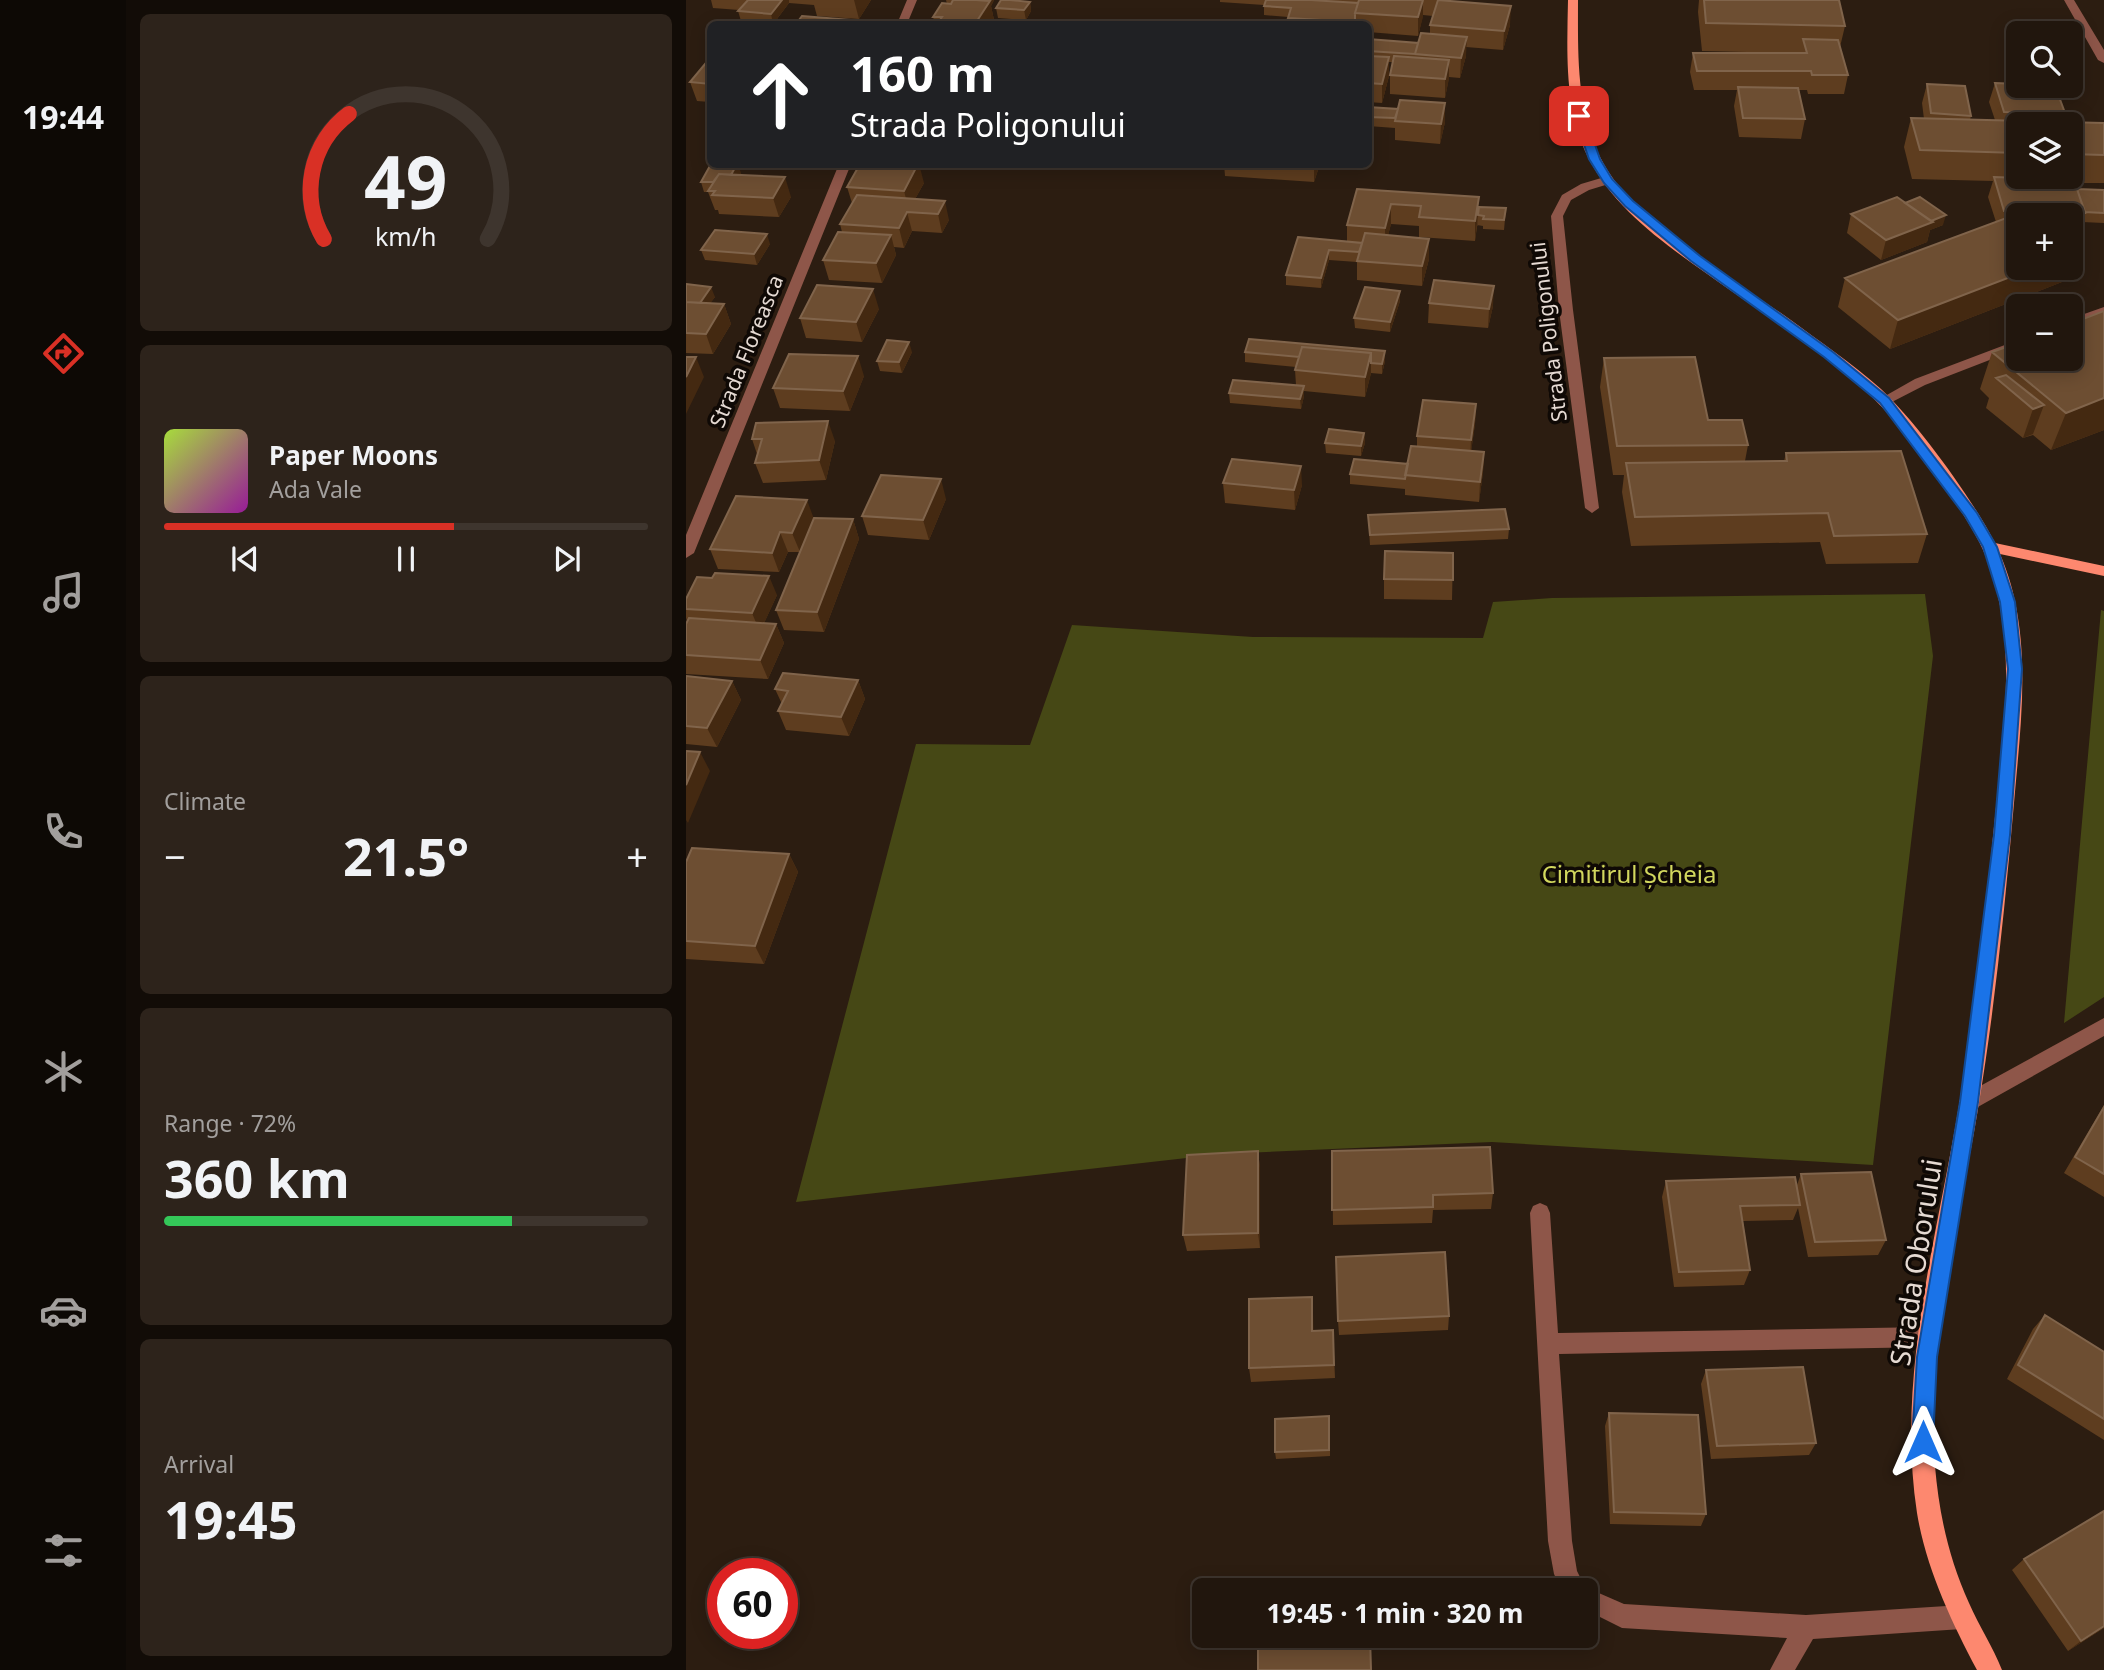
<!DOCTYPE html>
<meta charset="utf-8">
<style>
:root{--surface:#21160d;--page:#2d231b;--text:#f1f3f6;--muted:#a29f9d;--line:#3e352e;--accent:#d93025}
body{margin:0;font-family:"Noto Sans",sans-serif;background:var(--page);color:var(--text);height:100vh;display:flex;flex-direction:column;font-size:26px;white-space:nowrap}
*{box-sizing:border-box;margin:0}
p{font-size:23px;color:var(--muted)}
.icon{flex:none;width:38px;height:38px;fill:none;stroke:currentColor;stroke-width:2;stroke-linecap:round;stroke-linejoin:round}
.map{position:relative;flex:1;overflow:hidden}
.sheet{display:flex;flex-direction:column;gap:14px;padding:14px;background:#120c07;width:560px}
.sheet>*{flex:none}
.banner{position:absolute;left:21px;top:21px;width:665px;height:147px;border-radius:10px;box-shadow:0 4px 18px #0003,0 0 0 2px var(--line);background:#202124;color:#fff;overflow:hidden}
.fabs{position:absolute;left:1320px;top:21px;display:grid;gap:14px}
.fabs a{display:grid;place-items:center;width:77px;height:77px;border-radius:10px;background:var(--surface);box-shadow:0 4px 18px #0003,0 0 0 2px var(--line);font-size:35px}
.speed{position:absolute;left:21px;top:1558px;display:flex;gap:14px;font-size:35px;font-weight:700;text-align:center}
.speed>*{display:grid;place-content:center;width:91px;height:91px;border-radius:50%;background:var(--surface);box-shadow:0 4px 18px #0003,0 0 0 2px var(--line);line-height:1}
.speed .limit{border:10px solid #d22;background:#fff;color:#111}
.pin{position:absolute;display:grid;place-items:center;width:60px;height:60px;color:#fff;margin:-30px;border-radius:14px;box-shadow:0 4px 10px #0006}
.me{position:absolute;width:77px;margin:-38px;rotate:0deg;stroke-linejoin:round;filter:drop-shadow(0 0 5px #0008)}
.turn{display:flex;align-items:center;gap:24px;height:147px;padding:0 28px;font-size:32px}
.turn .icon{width:91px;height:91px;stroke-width:2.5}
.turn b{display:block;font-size:49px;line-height:60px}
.big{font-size:52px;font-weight:700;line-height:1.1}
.sheet .card{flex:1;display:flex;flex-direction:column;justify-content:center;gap:10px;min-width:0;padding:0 24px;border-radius:10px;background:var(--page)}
.sheet .dial{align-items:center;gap:0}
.dial svg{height:182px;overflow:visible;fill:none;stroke:var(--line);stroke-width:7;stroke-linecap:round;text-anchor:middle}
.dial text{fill:var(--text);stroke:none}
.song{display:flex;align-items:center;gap:21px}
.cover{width:84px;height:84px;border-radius:10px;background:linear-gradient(135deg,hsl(80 70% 55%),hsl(300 70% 35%))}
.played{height:7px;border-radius:4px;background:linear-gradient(90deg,var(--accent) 60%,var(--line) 60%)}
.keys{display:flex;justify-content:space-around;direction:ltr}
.heat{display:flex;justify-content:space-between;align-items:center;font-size:38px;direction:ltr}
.charge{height:10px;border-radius:5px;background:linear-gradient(90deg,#34c759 72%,var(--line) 0)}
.trip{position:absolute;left:506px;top:1578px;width:406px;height:70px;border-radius:10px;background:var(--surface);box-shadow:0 4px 18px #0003,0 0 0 2px var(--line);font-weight:700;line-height:70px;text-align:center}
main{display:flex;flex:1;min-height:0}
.tab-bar{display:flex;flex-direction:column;width:126px;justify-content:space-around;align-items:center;background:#0d0905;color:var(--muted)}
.tab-bar .icon{width:49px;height:49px}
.tab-bar .on{color:var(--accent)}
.tab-bar b{font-size:32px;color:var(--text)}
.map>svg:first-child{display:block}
</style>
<main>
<nav class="tab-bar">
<b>19:44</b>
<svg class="icon on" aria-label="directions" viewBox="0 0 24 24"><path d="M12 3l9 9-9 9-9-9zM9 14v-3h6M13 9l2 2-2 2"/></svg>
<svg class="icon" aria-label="music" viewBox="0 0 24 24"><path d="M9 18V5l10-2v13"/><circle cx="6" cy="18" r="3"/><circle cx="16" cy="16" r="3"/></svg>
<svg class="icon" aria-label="phone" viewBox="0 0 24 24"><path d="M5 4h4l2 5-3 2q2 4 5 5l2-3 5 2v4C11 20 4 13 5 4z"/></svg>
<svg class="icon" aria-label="climate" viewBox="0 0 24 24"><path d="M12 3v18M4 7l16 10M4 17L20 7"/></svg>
<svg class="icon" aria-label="car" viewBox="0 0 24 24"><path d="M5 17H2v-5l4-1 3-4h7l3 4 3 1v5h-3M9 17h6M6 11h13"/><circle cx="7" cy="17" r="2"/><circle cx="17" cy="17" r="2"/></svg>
<svg class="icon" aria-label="filters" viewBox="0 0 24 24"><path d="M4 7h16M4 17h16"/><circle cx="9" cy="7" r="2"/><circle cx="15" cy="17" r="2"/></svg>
</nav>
<section class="sheet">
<div class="card dial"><svg viewBox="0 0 100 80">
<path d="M14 69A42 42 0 1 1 86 69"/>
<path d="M14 69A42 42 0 0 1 25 14" stroke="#d93025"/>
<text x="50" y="56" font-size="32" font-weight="700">49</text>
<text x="50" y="72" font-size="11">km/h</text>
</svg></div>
<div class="card">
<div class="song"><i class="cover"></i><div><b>Paper Moons</b><p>Ada Vale</p></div></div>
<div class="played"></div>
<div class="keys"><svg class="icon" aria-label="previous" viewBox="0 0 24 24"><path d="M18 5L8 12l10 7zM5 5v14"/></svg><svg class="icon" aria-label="pause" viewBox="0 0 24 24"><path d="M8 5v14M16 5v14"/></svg><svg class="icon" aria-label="next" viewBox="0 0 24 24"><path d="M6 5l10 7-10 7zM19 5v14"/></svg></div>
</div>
<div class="card"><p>Climate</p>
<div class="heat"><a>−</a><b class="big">21.5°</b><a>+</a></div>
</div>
<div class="card"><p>Range · 72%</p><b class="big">360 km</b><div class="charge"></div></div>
<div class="card"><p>Arrival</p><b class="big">19:45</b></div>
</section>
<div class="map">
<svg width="1418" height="1670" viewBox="0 0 1418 1670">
<rect width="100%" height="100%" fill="#2c1d11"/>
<path fill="#464815" d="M1239 594 1247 656 1187 1165 806 1142 536 1154 110 1202 230 744 344 745 386 625 567 637 797 638 807 602 866 598Z
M1415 610 1418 611V997L1378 1023Z"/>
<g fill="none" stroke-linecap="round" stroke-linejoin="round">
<path fill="#8e5649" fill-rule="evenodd" d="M221 0H231L221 24H211Z
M1378 0H1388L1418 50V63L1412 60Z
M153 164H165L8 553 0 558V535Z
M922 176 926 177V183L903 190 885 200 877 216 887 310 913 508 906 513 899 508 873 310 865 216 876 195 895 184Z
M1418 307V316L1384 328V319Z
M1332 340V349L1239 385 1204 403H1194L1192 400 1229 379Z
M1418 1018V1036L1290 1108 1283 1111 1276 1108 1273 1102 1276 1096Z
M854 1203 861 1206 864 1213 872 1333 1244 1327 1252 1330 1255 1337 1252 1344 1244 1347 873 1354 886 1541 891 1571 899 1587 938 1604 1120 1615 1276 1605 1284 1609 1288 1617 1284 1625 1276 1629 1127 1639 1109 1670H1084L1101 1638 936 1628 900 1610V1591H876L868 1574 862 1541 844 1213 847 1206Z"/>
<path fill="#fd886f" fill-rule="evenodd" d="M882 0H892C892 52 890 109 914 157 948 225 1041 275 1102 318 1133 341 1166 363 1195 389 1232 424 1286 498 1309 543L1418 566V576L1314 554C1348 632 1335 721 1328 803 1319 905 1309 1008 1292 1109 1273 1225 1238 1347 1249 1466 1253 1514 1263 1559 1283 1603 1293 1626 1307 1647 1316 1670H1291C1265 1621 1240 1568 1231 1513 1210 1376 1251 1239 1273 1105 1290 1006 1300 906 1310 807 1318 728 1331 643 1303 565 1292 533 1271 505 1251 477 1231 450 1211 421 1186 397 1144 356 1092 324 1044 290 992 253 931 215 902 157 878 109 881 52 882 0Z"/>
</g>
<path fill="#5e3d1f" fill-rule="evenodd" d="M25 0H185L173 19 131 16 128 5 103 3 88 23 55 21 52 11 53 10 27 8Z
M260 0H308L305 6 308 20 305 24H249L247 17 261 4Z
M534 0H763V1L824 25 817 50 780 47V56L774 78 763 77 759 98 704 94V75L707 62H703V76L696 103 682 102V39L732 43 744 34V25L747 16 737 15 732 36 682 32V24H602V17L578 15V5L534 2Z
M1013 0H1153L1159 26 1154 47 1162 75 1158 94H1122L1121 90H1113L1119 119 1115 139 1053 137 1048 106 1051 90H1008L1004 72 1007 53H1102L1016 51 1012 12Z
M344 2 345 11 340 20 312 18 310 8Z
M24 58V102L11 101 4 82Z
M1309 83 1379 113 1376 122 1418 123V183H1389L1391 189 1418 190V223L1396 222 1392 233H1384V215H1332V268H1381L1376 282 1204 349 1152 307 1159 278 1310 222 1302 197 1307 181 1226 179 1218 147 1225 118 1238 119 1236 103 1241 84 1285 116 1284 120H1309L1303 102ZM1332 124H1384V177H1332Z
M759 103V122L754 144 709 140V128L682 126V107L712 109Z
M538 164H634L628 182 539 176Z
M55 173 54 175 105 197 93 217 33 214 32 210H29L22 192H18L15 182Z
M238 183 229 199 263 220 256 233 226 231 218 248 208 247 210 255 196 283 143 280 137 260 156 232 154 224 166 203 161 187Z
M671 189 793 207 820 208 818 230 797 229V226L791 225 792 220 789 241 733 237V226L705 224 702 235 743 259 736 286 671 280V262L643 260 635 288 600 285V275L612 237 661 241V225Z
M1219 203 1257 225 1244 230 1241 242 1195 260 1161 233 1165 214Z
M84 244 71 265 19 260 15 250Z
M0 284 29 297 24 303 38 304 45 324 27 354 0 353Z
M714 291V301L704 332 669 328 668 318Z
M743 303 807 306 802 328 742 323Z
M193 309 176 342 120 338 114 318Z
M699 351V361L696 374 685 373 679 397 618 391V396L615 409 544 403 543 393 610 385 609 370 610 367 559 362V352Z
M226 352 216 373 194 371 191 361Z
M1306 352 1418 430 1365 450 1347 435 1337 438 1300 408 1303 398 1294 389Z
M918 358 1062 445 1059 461H1098L1100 453 1241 534 1232 563 1140 564 1134 542 945 546 936 492 938 475H927L914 387Z
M178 376 164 411 94 408 87 388Z
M790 404 789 424 785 451 798 452 797 472 793 502 719 495V489L664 484V474L722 464 731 446V436Z
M678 433 679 443 675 456 640 453 639 443Z
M66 439 149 441 140 480 77 483 69 463 71 454Z
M537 483 616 485 609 510 539 503Z
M260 499 243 540 182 535 176 516Z
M682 515 823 529 822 539 684 545Z
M128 518 167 519 173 539 138 632 98 630 90 610 114 552H102L93 572 32 569 24 549Z
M767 553 766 600 698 599V579Z
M91 595 78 623 90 624 98 643 82 679 0 674V624L1 621 0 618V599Z
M0 676 46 681 55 700 31 747 0 744Z
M172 680 179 699 163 736 100 730 92 711 96 704 89 689Z
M103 854 112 872 78 964 0 959V862Z
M1418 1105V1197L1378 1173Z
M572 1151 574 1168V1248L501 1251 497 1235Z
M646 1151 807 1193 805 1209 747 1210 746 1223 647 1225Z
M1115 1174 1200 1240 1192 1255 1122 1257 1112 1208 1107 1220 1057 1221 1064 1270 1058 1285 988 1287 976 1197 980 1181 1111 1185Z
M627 1312V1331L647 1330 649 1378 565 1382 563 1368Z
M1359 1315 1418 1352V1440L1321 1379 1347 1329Z
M763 1316 762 1330 653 1335 652 1321Z
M1020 1370 1130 1443 1123 1455 1025 1459 1015 1384Z
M923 1413 1020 1514 1015 1526 924 1524 919 1426Z
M644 1423V1456L590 1459 589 1452Z
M1418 1511V1628L1382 1651 1326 1570 1338 1559Z"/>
<path fill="#442911" d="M96 0H103V3L87 24 85 14Z
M168 0H185L173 19Z
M303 0H308L305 6 308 20 305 24H289L304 2Z
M737 0V17L732 36V17Z
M344 2 345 11 340 20 338 10Z
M825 6 824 25 817 50 818 31Z
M781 37 780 56 774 78 775 58Z
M703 57V76L696 103V84Z
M763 60V79L759 98V79Z
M759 103V122L754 144 755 124Z
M51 164H52L55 173 43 193 39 183Z
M232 164H233L238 183 223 210 218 191Z
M628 164H634L628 182Z
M99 177 105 197 93 217 87 198Z
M793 197 792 215 789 241V221Z
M259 201 263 220 256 233 252 214Z
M705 204V224L699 248V228Z
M221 212 226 231 218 248 213 228Z
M1260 215 1257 225 1244 230 1241 242 1195 260 1200 240Z
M81 234 84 244 71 265 68 254Z
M205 235 210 255 196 283 190 263Z
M743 239V259L736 286V266Z
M643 250V260L635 288V278Z
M1348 268H1381L1376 282 1204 349 1212 320Z
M808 286 807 306 802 328 803 309Z
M25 287 29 297 15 316 11 306Z
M187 289 193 309 176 342 170 322Z
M714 291V301L704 332V322Z
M38 304 45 324 27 354 20 334Z
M223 342 226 352 216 373 213 362Z
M699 351V361L696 374V364Z
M685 353V373L679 397V377Z
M172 356 178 376 164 411 157 391Z
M10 357 18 377 0 414V377Z
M618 386V396L615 409 614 399Z
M1418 398V430L1365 450 1380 413Z
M790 404 789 424 784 460 785 440Z
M1358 405 1347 434 1337 438 1347 409Z
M142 421 149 441 140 480 133 460Z
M678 433 679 443 675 456V446Z
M798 452 797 472 793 502 794 482Z
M615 466 616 485 609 510 608 490Z
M255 479 260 499 243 540 237 520Z
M121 500 128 519 114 552 106 533Z
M167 519 173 539 138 632 131 612Z
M94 532 102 552 93 572 86 553Z
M83 576 91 595 74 632 66 613Z
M90 624 98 643 82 679 74 660Z
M172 680 179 699 163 736 155 717Z
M46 681 55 700 31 747 21 728Z
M14 752 24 771 2 823 0 820V785Z
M103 854 112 872 78 964 69 946Z
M572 1151 574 1168V1248L572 1233Z
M626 1297 627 1312 628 1345 626 1331Z
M1418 1626V1628L1382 1651 1395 1641Z"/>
<path fill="#6d4e32" stroke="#80644b" stroke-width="2" d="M62 0H96L85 14 52 11Z
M267 0H290L304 1 289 24 252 23 256 17H247L256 3 265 4Z
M315 0H324L344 2 338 10 310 8Z
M580 0H625L672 3 669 13V22L602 18 605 8 578 6Z
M673 0H737L732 17 669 13Z
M752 0 825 6 818 31 744 25Z
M1018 0H1153L1159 26 1020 23Z
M116 16 166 20 162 24H110Z
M61 21 97 24H58Z
M735 33 781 37 775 58 729 54Z
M682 39 732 43 729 54 682 51Z
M1117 39 1152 40 1162 75H1126L1125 71H1011L1007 53H1121Z
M682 56 703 57 696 84 682 83Z
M708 56 763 60 759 79 704 75Z
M24 58V84L4 82Z
M1309 83 1332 84V86H1369L1379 113 1318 112Z
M1241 84 1279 86 1285 116 1245 113Z
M1052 87 1112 88 1119 119 1057 118Z
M714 100 759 103 755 124 709 121Z
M682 107 712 109 709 118 682 117Z
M1225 118 1418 123V155L1384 154V124H1332V153L1234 150Z
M25 164H51L45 175 33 174 27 182H15Z
M174 164H232L218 191 161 187Z
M33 174 99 177 87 198 26 195 29 191H22Z
M1308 177 1388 180 1399 213 1318 211Z
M671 189 793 197 789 221 733 217 735 206 705 204 699 228 661 225Z
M1391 189 1418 190V213L1399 212Z
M171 195 259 201 252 214 221 212 213 228 154 224Z
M1211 197 1247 222 1200 240 1165 214Z
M1234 197 1260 215 1245 221 1219 203Z
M793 207 820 208 818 220 797 219 798 216 792 215Z
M1331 214 1333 215H1332V268H1348L1212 320 1159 278Z
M29 230 81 234 68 254 15 250Z
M152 232 205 235 190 263 137 260Z
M679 233 743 239 736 266 671 261Z
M612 237 676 243 673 252 643 250 635 278 600 275Z
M748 280 808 286 803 309 743 303Z
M0 284 25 287 14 303 0 302Z
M131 285 187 289 170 322 114 318Z
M679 287 714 291 704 322 668 318Z
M0 302 38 304 20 334 0 333Z
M1418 311V398L1380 413 1306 352 1332 343V359H1384V324Z
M563 339 699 351 696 364 685 363V353L616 347 613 357 559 352Z
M201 340 223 342 213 362 191 361Z
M616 347 685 353 679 377 609 370Z
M103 354 172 356 157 391 87 388Z
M0 357H10L0 377Z
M1009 357 1022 420H1056L1062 445 931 446 918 358Z
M1320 375 1358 405 1347 409 1310 378Z
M547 380 618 386 614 399 543 393Z
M737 400 790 404 785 440 731 436Z
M142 421 133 460 69 463 76 439H66L70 423Z
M643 429 678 433 675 446 639 443Z
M725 446 798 452 794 482 719 475Z
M1215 451 1241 534 1148 536 1142 513 949 517 940 463 1101 461 1100 453Z
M546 459 615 466 608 490 537 483Z
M668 459 722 464 719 479 664 474Z
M195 475 255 479 237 520 176 516Z
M50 496 121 500 106 533 94 532 86 553 24 549Z
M819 509 823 529 684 535 682 515Z
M128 518 167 519 131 612 90 610Z
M699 551 767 553V580L698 579Z
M29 573 83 576 66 613 0 609V599L11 577 26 578Z
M3 618 90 624 74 660 0 655V624Z
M97 673 172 680 155 717 92 711 102 691 89 689Z
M0 676 46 681 21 728 0 726Z
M0 751 14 752 0 785Z
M6 848 103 854 69 946 0 941V862Z
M1418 1107V1174L1389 1157Z
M804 1147 807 1193 747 1195V1207L646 1210V1151Z
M572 1151V1233L497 1235 501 1155Z
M1185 1172 1200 1240 1129 1242 1115 1174Z
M1109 1177 1114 1205 1054 1206 1064 1270 993 1272 980 1181Z
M759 1252 763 1316 652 1321 650 1257Z
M626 1297V1331L647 1330 648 1365 563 1368V1299Z
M1359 1315 1418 1352V1419L1332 1365Z
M1117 1367 1130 1443 1031 1446 1020 1370Z
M923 1413 1012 1415 1020 1514 928 1512Z
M643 1416V1450L589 1452V1419Z
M1418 1511V1626L1395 1641 1338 1559Z
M572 1636H684L685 1670H572Z"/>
<path fill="#1a73e8" stroke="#114b97" stroke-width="2" d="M893 112 899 116 914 159 926 179 947 201 1014 256 1147 352 1203 398 1291 513 1311 547 1329 602 1336 669 1324 835 1292 1102 1251 1357 1247 1442 1244 1449 1237 1452 1229 1449 1226 1442 1231 1357 1274 1102 1308 835 1322 669 1314 602 1297 547 1279 516 1194 403 1138 357 1005 261 939 206 918 183 903 159 888 116Z"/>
<g text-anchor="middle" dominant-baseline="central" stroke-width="7" stroke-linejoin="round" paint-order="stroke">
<g font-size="21" fill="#e5dad3" stroke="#0f0905">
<text transform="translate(862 332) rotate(-97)">Strada Poligonului</text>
<text transform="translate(60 351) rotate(-68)">Strada Floreasca</text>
</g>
<g font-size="24" fill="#d2d75e" stroke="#0f0905">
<text x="943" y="873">Cimitirul Șcheia</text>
</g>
<g font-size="28" fill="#e5dad3" stroke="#0f0905">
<text transform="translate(1229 1262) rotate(-81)">Strada Oborului</text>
</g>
</g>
</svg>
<div class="fabs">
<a><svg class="icon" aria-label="search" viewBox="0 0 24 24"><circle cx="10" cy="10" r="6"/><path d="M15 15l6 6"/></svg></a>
<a><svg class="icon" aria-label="layers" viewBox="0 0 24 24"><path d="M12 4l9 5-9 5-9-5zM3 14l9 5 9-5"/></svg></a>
<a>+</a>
<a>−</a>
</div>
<div class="speed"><div class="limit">60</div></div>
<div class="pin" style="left:893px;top:116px;background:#d93025"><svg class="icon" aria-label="arrive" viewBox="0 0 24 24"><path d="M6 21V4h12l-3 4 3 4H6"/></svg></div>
<svg class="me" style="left:1237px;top:1442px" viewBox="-20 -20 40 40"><path d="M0-17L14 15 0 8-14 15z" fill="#1a73e8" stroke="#fff" stroke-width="4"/></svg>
<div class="trip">19:45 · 1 min · 320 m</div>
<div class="banner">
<div class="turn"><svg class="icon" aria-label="ahead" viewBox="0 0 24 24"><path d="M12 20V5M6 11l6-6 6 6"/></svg><div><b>160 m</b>Strada Poligonului</div></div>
</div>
</div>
</main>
